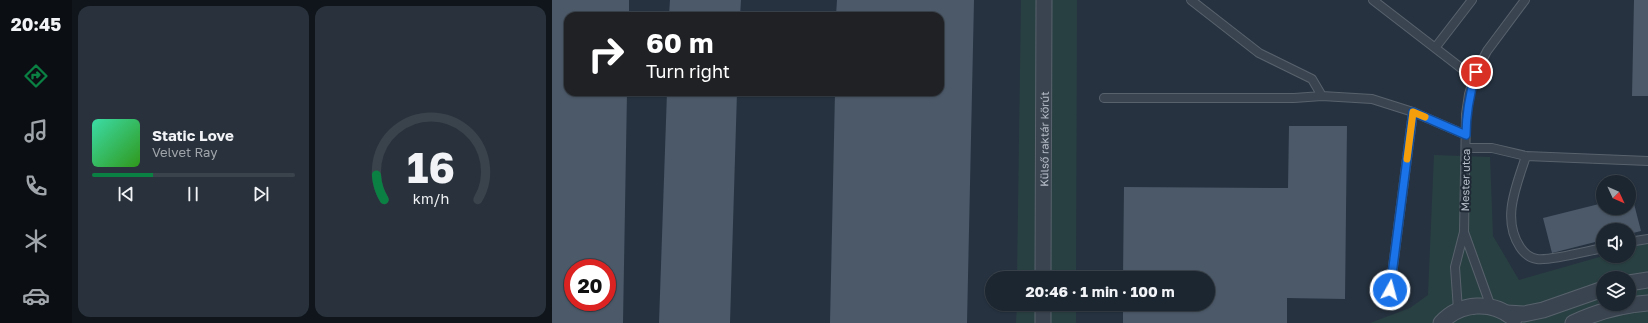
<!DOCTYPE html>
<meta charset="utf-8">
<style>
:root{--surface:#1c2630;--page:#29323c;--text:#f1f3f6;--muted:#a0a5ab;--line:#3a434c;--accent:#0b8043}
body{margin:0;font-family:"Golos Text",sans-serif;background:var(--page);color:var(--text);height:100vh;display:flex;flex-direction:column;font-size:15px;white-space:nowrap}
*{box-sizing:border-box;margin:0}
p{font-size:13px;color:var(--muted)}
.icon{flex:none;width:22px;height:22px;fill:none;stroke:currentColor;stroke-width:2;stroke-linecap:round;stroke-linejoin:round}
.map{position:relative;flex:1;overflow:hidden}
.details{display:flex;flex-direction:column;gap:6px;padding:6px;background:#0f151a;width:480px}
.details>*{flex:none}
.banner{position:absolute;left:12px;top:12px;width:380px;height:84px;border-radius:12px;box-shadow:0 1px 3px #0004,0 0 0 1px var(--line);background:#202124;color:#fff;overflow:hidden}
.needle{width:26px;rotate:134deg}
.controls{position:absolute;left:1044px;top:175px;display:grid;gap:8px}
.controls a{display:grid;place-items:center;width:40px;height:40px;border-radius:50%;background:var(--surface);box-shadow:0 1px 3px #0004,0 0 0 1px var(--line);font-size:20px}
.speed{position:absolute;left:12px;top:259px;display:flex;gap:8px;font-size:20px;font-weight:700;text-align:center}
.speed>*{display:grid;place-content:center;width:52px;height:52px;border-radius:50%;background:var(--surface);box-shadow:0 1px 3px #0004,0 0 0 1px var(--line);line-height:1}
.speed .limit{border:6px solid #d22;background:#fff;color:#111}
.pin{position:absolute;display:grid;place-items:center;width:34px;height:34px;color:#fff;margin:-17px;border:2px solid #fff;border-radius:50%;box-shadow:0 1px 4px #0007}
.me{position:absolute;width:44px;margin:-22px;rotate:7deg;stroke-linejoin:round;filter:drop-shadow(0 0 3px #0008)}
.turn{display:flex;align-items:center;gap:14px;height:84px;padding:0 16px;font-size:18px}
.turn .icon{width:52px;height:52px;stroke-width:2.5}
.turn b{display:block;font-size:28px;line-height:34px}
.details .card{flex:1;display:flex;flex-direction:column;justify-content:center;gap:6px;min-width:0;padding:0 14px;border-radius:12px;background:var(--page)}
.details .dial{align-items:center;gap:0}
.dial svg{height:104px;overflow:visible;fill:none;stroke:var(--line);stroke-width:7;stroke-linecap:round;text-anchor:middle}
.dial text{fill:var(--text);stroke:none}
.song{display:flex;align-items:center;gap:12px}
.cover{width:48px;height:48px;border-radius:6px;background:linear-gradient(135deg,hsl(160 70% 55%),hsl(110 70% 35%))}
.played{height:4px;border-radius:2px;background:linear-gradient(90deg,var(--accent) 30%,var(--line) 30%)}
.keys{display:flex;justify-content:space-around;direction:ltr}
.details .tiles{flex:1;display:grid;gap:6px;grid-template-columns:repeat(2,1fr)}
.trip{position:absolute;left:433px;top:271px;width:230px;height:40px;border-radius:20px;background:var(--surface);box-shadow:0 1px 3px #0004,0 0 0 1px var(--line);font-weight:700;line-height:40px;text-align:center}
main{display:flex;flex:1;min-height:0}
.dock{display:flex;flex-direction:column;width:72px;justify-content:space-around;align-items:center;background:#0b0f13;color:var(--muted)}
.dock .icon{width:28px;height:28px}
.dock .on{color:var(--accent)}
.dock b{font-size:18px;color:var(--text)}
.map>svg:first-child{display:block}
</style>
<main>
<nav class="dock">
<b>20:45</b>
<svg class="icon on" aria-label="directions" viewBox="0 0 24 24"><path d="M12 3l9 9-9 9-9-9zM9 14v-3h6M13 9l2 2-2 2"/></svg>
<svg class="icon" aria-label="music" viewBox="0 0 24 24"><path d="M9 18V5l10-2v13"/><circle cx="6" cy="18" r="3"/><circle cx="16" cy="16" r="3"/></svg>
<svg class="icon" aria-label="phone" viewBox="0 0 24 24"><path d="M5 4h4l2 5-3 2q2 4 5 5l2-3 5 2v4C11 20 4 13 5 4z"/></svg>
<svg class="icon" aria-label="climate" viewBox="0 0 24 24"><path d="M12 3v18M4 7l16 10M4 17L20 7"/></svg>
<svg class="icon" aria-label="car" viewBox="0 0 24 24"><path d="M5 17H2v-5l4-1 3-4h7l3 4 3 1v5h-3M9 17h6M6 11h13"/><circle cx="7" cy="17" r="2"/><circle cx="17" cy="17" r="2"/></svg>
</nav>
<section class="details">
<div class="tiles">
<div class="card">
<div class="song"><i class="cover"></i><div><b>Static Love</b><p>Velvet Ray</p></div></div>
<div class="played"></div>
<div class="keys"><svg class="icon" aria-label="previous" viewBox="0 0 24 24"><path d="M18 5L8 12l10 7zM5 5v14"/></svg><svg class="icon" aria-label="pause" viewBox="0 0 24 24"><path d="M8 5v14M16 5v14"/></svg><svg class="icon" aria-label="next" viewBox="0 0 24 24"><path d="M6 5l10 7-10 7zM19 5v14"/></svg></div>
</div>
<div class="card dial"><svg viewBox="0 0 100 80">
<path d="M14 69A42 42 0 1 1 86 69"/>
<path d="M14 69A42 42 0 0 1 8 50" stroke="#0b8043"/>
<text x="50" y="56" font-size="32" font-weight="700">16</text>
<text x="50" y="72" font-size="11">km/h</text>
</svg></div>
</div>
</section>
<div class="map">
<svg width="1096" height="323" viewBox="0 0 1096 323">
<rect width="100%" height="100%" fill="#263240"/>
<path fill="#294042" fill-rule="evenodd" d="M469 0H525L524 278H465Z
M882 155 938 157 941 236 967 280 1051 256H1077V248L1096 243V323H818L858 308 876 295ZM1051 278H1077V304H1051Z
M465 304H524V323H464Z"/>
<path fill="#4c5968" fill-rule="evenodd" d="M0 0H77V16H16V92H75L71 323H0ZM21 268H55V302H21Z
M118 0H189L188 16H117Z
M285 0H422L415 323H278L283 92H388V16H284Z
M1082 0H1096V96H1080Z
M115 92H185L178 323H107Z
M737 126H795L793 299 735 298V323H571V304H656V278H571L572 187 736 188Z
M1077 196H1080L1089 231 1077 234V230H1051V240L1000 253 991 218 1051 203V208H1077Z"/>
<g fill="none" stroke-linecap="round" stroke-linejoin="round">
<defs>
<path id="service" d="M639 0 707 53 760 79 770 96
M821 0 922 78
M883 48 920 0
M552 98H742L770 96 820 99 861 112 914 135
M914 148H940L974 156 1096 161
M974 156C965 185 949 218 968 247 972 253 977 258 985 259 999 261 1035 251 1051 248
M912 232 939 307
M1077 242 1096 239
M838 290 861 112
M906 310 903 267 912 232 914 114 917 94 924 72 935 51 973 0"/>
<g id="minor">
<path id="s1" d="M491 278 492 0"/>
<path d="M1077 283 1096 280"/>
<path d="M954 313 972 314 991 310 1051 289"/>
<path d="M491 323V304"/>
<path d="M889 323C908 302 941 300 962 319"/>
<path d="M1021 323C1044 312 1070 305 1096 303"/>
</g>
</defs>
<use href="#service" stroke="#58626d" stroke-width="10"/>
<use href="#minor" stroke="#58626d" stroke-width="17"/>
<use href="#service" stroke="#3a4450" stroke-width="8"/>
<use href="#minor" stroke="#3a4450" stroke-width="15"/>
</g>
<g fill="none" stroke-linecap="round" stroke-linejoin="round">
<defs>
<path id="route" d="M838 290 861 112 914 135C914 113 918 93 924 72"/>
</defs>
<use href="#route" stroke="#114b97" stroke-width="10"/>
<use href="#route" stroke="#1a73e8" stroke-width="7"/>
<path stroke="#f59e0b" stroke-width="7" d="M855 159 861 112 873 117"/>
</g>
<g text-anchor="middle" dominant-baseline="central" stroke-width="4" stroke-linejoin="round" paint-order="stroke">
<g font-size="11" fill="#b7bfca" stroke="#1f2935">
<text stroke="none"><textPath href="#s1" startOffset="139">Külső raktár körút</textPath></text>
<text transform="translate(913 180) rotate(-89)">Mester utca</text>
</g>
</g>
</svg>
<div class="controls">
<a><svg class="needle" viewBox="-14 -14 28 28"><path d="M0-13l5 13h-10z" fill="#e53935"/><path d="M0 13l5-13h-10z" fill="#a0a5ab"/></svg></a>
<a><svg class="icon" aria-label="sound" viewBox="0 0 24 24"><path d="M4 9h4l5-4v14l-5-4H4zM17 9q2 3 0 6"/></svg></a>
<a><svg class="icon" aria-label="layers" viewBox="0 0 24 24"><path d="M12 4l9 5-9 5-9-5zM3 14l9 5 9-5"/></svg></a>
</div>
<div class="speed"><div class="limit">20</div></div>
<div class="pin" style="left:924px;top:72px;background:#d93025"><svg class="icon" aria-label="arrive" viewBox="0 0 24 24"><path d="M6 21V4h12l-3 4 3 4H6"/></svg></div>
<svg class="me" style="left:838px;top:290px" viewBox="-20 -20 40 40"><circle r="17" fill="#1a73e8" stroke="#fff" stroke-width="3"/><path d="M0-11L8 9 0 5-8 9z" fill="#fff"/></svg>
<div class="trip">20:46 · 1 min · 100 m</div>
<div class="banner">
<div class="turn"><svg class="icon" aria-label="right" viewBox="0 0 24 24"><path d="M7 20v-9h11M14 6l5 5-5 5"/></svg><div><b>60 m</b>Turn right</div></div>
</div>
</div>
</main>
